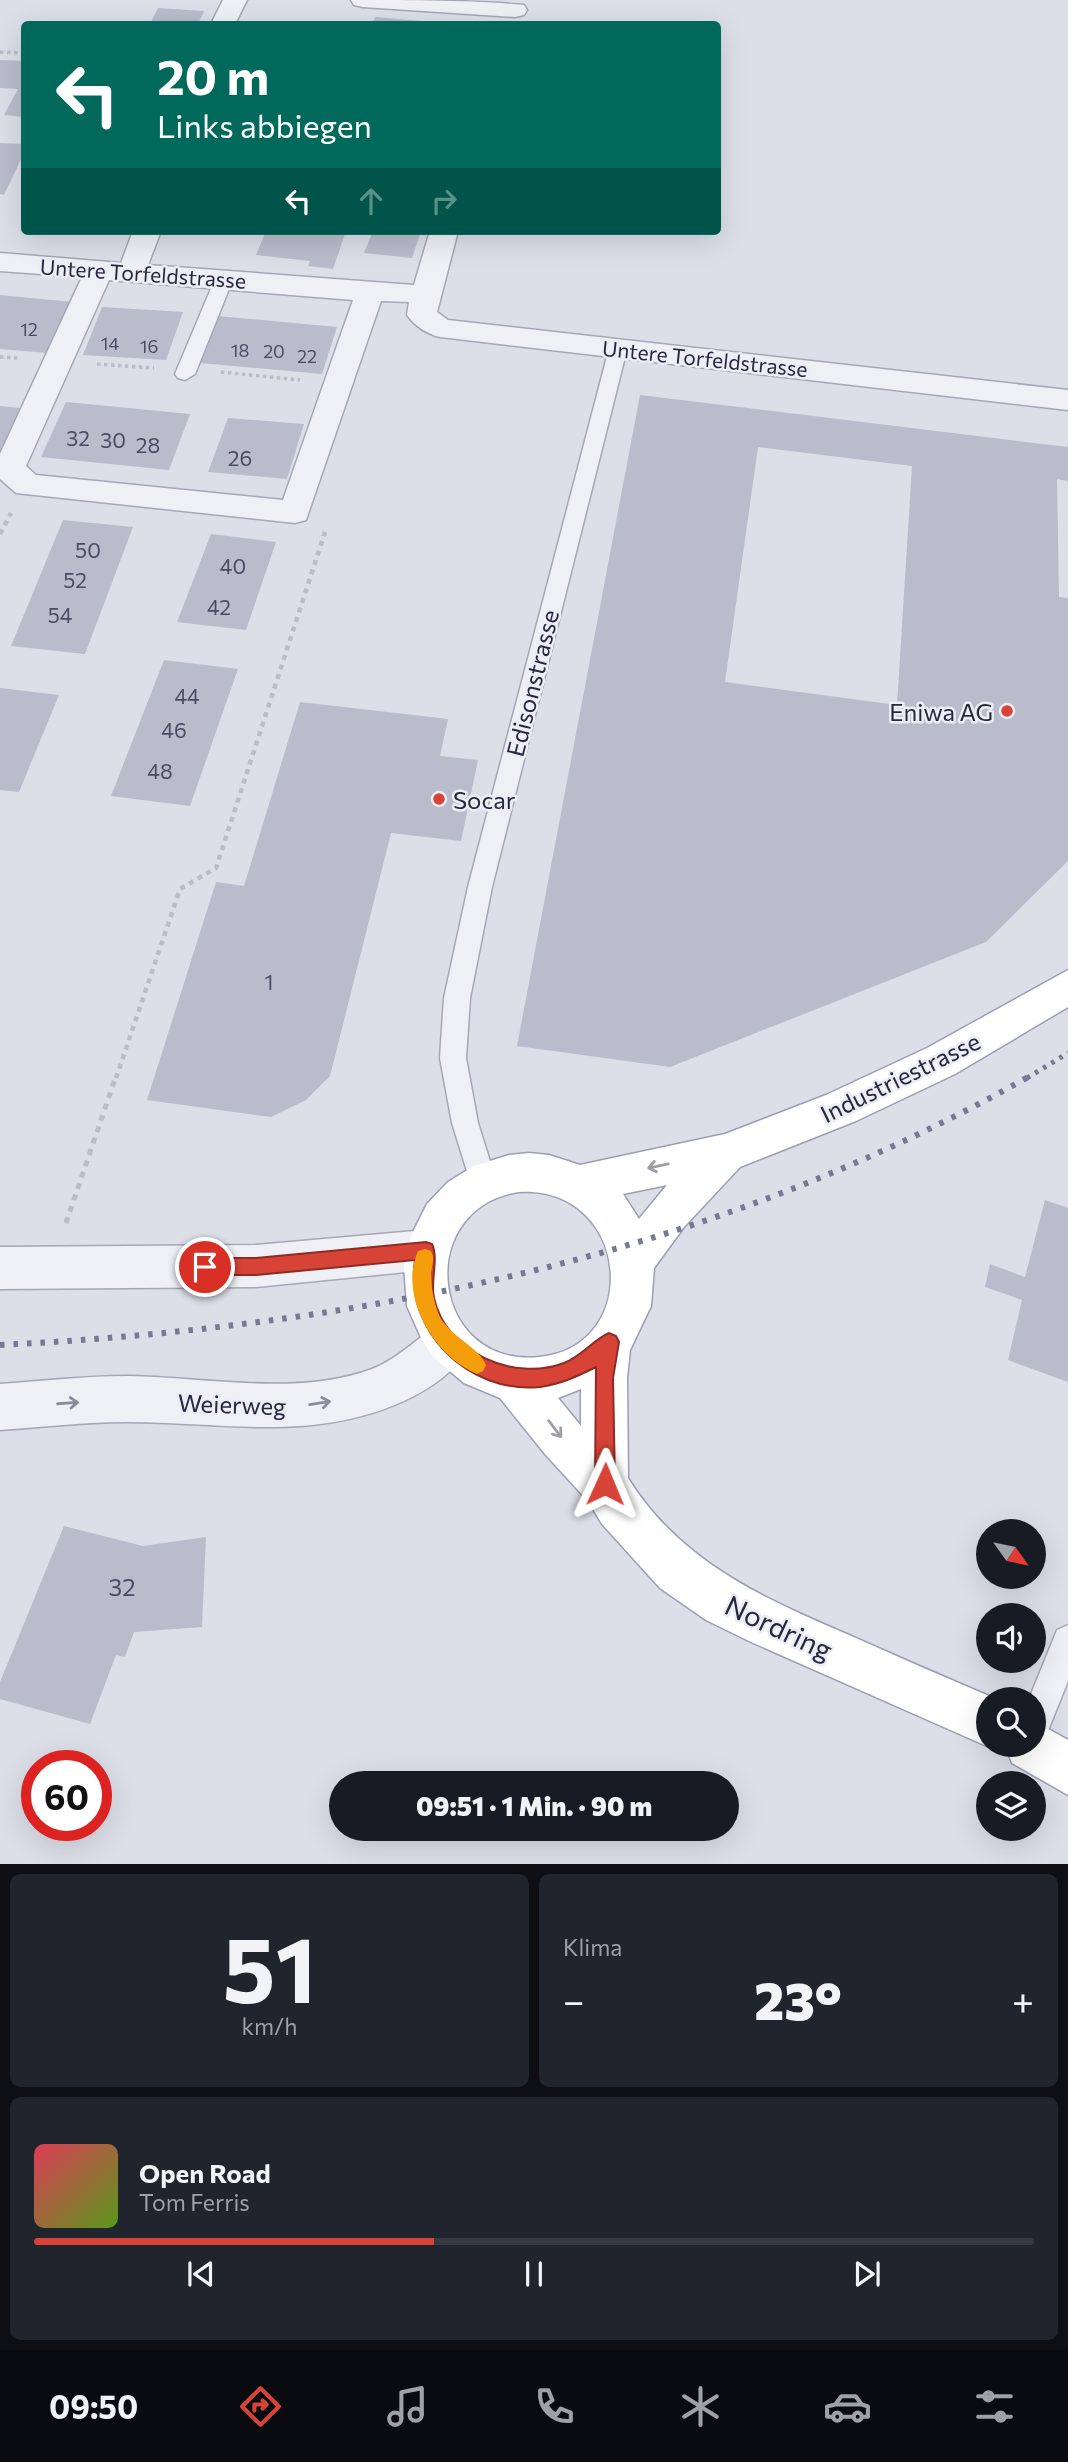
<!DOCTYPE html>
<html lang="de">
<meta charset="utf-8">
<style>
:root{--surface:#171b24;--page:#20242c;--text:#f1f3f6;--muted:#9ea1a6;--line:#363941;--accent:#d74437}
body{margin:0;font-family:Commissioner,sans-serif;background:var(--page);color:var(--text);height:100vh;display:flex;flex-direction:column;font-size:26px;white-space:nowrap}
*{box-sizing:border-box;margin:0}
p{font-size:23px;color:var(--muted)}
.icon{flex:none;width:38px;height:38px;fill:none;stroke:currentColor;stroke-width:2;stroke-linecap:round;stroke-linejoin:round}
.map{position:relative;height:1864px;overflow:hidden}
.sheet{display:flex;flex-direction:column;gap:10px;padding:10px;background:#0d0f14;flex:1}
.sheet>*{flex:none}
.hud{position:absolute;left:21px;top:21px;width:700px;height:214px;border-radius:7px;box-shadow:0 7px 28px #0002;background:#00695c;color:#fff;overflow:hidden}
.needle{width:46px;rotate:123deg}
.fabs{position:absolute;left:976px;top:1519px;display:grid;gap:14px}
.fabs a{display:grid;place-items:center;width:70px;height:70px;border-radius:50%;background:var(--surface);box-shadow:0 7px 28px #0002;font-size:35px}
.speed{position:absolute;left:21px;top:1750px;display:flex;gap:14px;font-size:35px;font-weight:700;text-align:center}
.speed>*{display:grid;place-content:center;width:91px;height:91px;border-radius:50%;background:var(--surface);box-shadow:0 7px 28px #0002;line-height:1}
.speed .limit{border:10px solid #d22;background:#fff;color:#111}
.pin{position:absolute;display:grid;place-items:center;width:60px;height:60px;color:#fff;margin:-30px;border:4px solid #fff;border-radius:50%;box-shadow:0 2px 7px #0007}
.me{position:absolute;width:77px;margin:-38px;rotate:1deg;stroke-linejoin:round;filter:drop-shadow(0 0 5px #0008)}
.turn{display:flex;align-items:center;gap:24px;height:147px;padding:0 21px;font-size:32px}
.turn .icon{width:91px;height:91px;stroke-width:2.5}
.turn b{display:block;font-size:49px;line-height:60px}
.lanes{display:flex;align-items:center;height:66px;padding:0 21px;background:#0003;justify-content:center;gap:35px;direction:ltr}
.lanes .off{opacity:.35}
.big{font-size:52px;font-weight:800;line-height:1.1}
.sheet .tile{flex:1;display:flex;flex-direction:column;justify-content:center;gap:10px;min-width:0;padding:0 24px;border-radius:10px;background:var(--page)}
.sheet .dial{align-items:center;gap:0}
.dial b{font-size:91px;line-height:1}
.song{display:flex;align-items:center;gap:21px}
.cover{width:84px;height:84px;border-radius:10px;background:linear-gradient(135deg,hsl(350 70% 55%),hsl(90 70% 35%))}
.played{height:7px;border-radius:4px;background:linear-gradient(90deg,var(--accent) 40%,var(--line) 40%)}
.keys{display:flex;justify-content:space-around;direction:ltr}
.heat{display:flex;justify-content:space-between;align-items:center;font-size:38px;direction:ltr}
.sheet .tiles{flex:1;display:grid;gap:10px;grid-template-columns:1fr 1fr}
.tile:last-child{grid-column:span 2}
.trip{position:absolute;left:329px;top:1771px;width:410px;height:70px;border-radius:35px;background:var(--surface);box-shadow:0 7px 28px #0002;font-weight:800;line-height:70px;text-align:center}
.tabs{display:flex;height:112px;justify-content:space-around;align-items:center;background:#090b0e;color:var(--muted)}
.tabs .icon{width:49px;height:49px}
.tabs .active{color:var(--accent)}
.tabs b{font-size:32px;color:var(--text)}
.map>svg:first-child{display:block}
</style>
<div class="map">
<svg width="1068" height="1864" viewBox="0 0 1068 1864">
<rect width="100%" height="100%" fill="#dcdee8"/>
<path fill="#b9bccb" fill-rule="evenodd" d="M158 8 204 11 198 24H150Z
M375 17 421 21 420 24H372Z
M0 60 24 61V117L4 115 18 89 0 88Z
M0 143 24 144V153L4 195 0 194Z
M266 231H346L333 269 308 266 310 261 256 255Z
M373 231H421L412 258 364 253Z
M0 295 73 302 48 353 0 349Z
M102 307 183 312 166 360 83 355Z
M218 316 337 327 322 374 200 363Z
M640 395 1068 447V481L1057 479 1059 597 1068 598V861L986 942 670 1067 517 1046ZM758 447 912 466 897 705 725 682Z
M66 402 190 414 169 470 41 457Z
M0 406 31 409 0 456Z
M228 418 304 424 287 479 208 472Z
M63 520 133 527 85 654 11 646Z
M211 534 276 542 246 630 177 622Z
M164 660 238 669 190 806 111 796Z
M0 688 59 695 19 792 0 790Z
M300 702 448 719 440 756 478 760 461 841 391 833 330 1076 306 1100 271 1117 147 1100 216 882 244 886Z
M1045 1200 1068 1208V1382L1008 1360 1022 1300 985 1287 990 1264 1025 1277Z
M64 1526 143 1546 206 1537 202 1627 134 1632 125 1657 116 1655 90 1724 0 1699V1682Z"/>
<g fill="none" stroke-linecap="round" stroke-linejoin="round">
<defs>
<path id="service" d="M224 273 233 279 195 374 185 380 178 378 175 374 215 279Z
M618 343 627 349 492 887 470 998 466 1058 478 1123 497 1184 494 1193 484 1196 474 1193 471 1184 452 1123 440 1058 444 998 468 887 609 349Z
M1068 1625V1681L1045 1738 1034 1743V1699H1029L1057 1630Z"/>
<path id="minor" d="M223 0H247L235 24H211Z
M351 0C402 0 475 0 524 5L527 10 524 15 515 17 363 7 354 5Z
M133 231H161L148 265 414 285 430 231H458L437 312 448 320 1068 390V410L440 337C427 334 415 326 407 315L409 302 381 301 306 520 295 523 16 493 0 479V454L82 277 0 271V253L121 263ZM109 280 353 300 283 500 36 475 26 466Z
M426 1230 441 1236 448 1250 441 1264 426 1270 256 1287 0 1289V1247L256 1245Z
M448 1321 464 1328 470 1343C460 1367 437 1384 414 1396 320 1444 227 1422 127 1422 85 1422 42 1427 0 1430V1384C43 1381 85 1376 128 1376 207 1377 296 1397 372 1369 401 1358 420 1333 448 1321Z"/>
<path id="primary" d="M1068 970V1007L955 1074 856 1121 740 1167 684 1227 654 1268 651 1306 630 1350 627 1378 628 1478C680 1562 763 1598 849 1635 898 1657 947 1678 996 1699H989V1745H995L989 1747 749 1641 706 1620 660 1588 602 1524 588 1501 545 1454 500 1398 464 1383 433 1357 422 1340 407 1306 404 1266 411 1236 427 1204 448 1182 474 1166 509 1155 529 1153 549 1155 580 1165 725 1134 826 1095 927 1048ZM667 1185 639 1219 623 1194ZM519 1192C631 1186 644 1347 539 1357 430 1368 412 1208 519 1192ZM581 1389V1426L558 1398Z
M1034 1721 1068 1740V1795L1012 1763 1005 1745H1034Z"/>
</defs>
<use href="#service" stroke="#a5a7b5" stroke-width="3"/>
<use href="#minor" stroke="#a5a7b5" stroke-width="3"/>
<use href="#primary" stroke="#9b9fb4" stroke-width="3"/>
<path stroke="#babcc6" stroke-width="3.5" stroke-dasharray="3.5 3.5" stroke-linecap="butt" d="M0 52 24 53
M0 357 18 358
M97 364 154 368
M221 372 300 380"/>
<path stroke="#babcc6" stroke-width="4.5" stroke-dasharray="5 5" stroke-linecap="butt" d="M0 534 11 513
M116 1078 180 889 216 868 325 532"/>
<path stroke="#babcc6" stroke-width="5" stroke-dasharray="6 6" stroke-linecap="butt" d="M66 1223 116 1076"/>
<use href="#service" fill="#eff0f6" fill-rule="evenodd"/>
<use href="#minor" fill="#eff0f6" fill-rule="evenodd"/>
<use href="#primary" fill="#fff" fill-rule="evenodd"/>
<path stroke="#757992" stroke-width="5" stroke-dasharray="3.5 6" stroke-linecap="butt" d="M1027 1078 1068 1053"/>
<path stroke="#757992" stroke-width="6" stroke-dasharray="4.5 9" stroke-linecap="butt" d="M0 1345C361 1327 712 1256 1030 1076"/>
</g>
<defs><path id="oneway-shaft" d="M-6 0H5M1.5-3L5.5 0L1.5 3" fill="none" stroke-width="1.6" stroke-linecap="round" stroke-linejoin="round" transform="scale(1.75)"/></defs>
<g stroke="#9d9ea9">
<use href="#oneway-shaft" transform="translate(658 1166) rotate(168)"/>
<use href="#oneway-shaft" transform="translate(555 1429) rotate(53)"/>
</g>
<g stroke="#8a8c9a">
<use href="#oneway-shaft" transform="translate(68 1403) rotate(-4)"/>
<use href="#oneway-shaft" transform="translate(320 1403) rotate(-9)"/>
</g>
<path fill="#d74437" stroke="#8c2c24" stroke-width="2" d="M426 1242 432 1244C439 1259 430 1281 434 1298 446 1353 514 1382 564 1363 582 1356 593 1340 609 1333L616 1336 619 1342 613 1378 615 1484 612 1491 605 1493 598 1491 595 1484 596 1367C578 1376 561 1384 540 1387 469 1394 404 1332 415 1260L256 1275H205L199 1273 196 1267 199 1261 205 1258H256Z"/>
<path fill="#f59e0b" d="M425 1249 431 1251C435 1259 432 1264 431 1273 431 1287 434 1304 440 1317 451 1337 479 1347 486 1365L483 1371 477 1374C434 1356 398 1297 418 1251Z"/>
<g fill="#d74437" stroke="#ecedf5" stroke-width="2.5">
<circle cx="1007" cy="711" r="7"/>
<circle cx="439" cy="799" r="7"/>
</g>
<g text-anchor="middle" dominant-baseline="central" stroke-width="5" stroke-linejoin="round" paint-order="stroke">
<g font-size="18" fill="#4a4d62">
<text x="29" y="329">12</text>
<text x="110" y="343">14</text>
<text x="149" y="346">16</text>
<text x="240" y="350">18</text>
<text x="274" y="351">20</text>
<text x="307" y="356">22</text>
</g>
<g font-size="21" fill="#25283f" stroke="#ecedf5">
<text transform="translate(143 273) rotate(4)">Untere Torfeldstrasse</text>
<text transform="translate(705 358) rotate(6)">Untere Torfeldstrasse</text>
</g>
<g font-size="21" fill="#4a4d62">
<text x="78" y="437">32</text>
<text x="113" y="439">30</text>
<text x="148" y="444">28</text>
<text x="240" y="457">26</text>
<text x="88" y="549">50</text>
<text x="233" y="565">40</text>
<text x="75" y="579">52</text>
<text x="219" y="606">42</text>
<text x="60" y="614">54</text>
<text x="187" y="695">44</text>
<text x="174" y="729">46</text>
<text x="160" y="770">48</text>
<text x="269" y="981">1</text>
</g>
<g font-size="24" fill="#25283f" stroke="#ecedf5">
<text transform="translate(532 683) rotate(-76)">Edisonstrasse</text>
<text transform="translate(900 1077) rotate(-26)">Industriestrasse</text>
<text transform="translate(232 1404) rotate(2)">Weierweg</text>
</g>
<g font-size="24" fill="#25283f" stroke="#ecedf5" text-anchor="end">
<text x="993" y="711">Eniwa AG</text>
<text x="453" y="799" text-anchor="start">Socar</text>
</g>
<g font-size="24" fill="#4a4d62">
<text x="122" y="1586">32</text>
</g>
<g font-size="28" fill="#25283f" stroke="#ecedf5">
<text transform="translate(779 1627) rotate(25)">Nordring</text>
</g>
</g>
</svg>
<div class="fabs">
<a><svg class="needle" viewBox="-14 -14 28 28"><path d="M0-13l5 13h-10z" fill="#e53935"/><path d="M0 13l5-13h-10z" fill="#9ea1a6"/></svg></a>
<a><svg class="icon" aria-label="sound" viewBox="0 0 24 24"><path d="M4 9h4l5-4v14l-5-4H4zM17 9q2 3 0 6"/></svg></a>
<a><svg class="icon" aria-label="search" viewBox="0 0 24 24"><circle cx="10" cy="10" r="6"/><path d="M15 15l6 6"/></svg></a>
<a><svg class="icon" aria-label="layers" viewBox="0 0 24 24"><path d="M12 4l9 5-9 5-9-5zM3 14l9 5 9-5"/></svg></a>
</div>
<div class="speed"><div class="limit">60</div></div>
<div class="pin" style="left:205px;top:1267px;background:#d93025"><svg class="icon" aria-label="arrive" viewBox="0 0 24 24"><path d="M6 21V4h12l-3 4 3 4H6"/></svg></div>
<svg class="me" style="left:605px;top:1484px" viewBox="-20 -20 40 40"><path d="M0-17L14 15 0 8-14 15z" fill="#d74437" stroke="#fff" stroke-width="4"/></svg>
<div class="trip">09:51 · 1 Min. · 90 m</div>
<div class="hud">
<div class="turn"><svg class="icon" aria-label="left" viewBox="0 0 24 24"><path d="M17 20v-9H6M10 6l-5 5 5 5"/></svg><div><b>20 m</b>Links abbiegen</div></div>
<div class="lanes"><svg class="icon" aria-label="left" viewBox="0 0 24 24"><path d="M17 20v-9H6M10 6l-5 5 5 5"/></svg><svg class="icon off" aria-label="ahead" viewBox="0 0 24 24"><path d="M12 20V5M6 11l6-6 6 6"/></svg><svg class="icon off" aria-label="right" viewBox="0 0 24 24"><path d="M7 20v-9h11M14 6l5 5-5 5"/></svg></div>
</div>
</div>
<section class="sheet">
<div class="tiles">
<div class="tile dial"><b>51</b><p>km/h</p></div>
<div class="tile"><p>Klima</p>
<div class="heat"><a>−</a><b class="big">23°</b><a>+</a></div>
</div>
<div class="tile">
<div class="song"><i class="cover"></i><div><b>Open Road</b><p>Tom Ferris</p></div></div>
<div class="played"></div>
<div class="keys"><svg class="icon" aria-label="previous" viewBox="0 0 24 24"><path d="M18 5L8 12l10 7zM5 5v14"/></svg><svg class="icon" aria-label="pause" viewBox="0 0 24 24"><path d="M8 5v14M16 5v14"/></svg><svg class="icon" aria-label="next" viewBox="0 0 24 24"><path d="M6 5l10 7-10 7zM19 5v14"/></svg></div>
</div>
</div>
</section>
<nav class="tabs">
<b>09:50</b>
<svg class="icon active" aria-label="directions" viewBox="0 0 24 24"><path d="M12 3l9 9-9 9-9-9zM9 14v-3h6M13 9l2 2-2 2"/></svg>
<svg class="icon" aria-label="music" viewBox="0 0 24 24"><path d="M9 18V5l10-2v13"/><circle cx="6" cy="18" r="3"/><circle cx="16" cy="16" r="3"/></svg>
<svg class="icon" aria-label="phone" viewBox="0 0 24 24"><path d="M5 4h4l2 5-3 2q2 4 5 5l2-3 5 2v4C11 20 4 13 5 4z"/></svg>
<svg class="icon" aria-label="climate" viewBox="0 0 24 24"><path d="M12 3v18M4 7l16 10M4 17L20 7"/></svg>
<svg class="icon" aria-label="car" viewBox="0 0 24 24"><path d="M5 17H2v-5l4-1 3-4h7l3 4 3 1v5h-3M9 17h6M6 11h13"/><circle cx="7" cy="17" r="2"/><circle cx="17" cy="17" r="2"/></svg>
<svg class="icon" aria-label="filters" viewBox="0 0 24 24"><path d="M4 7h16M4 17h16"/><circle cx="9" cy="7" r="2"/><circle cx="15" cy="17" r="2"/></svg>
</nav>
